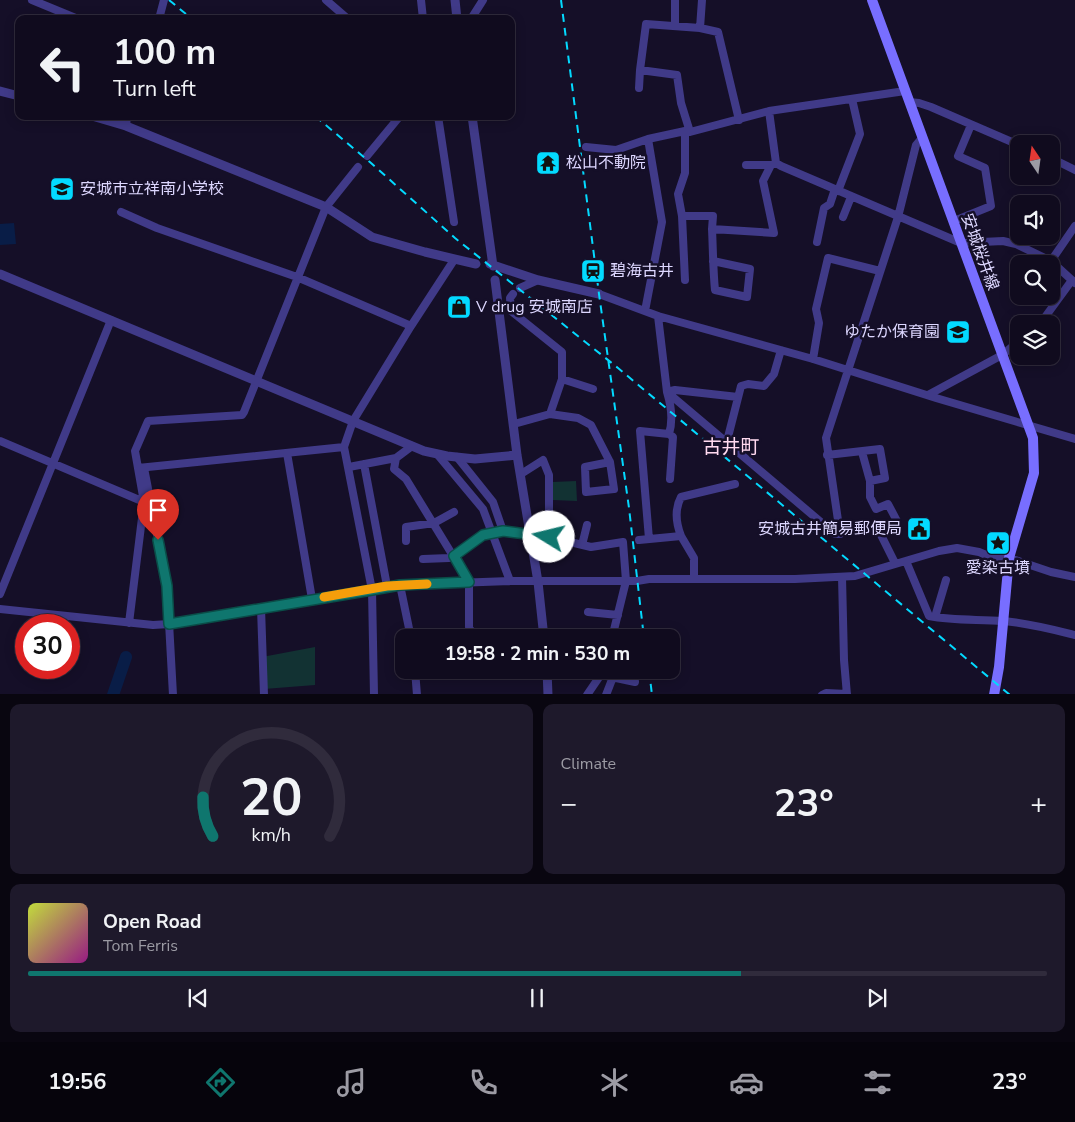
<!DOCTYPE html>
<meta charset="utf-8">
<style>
:root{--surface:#100b1e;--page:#1e192b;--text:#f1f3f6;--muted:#9c9ba4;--line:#302b3c;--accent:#0f766e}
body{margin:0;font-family:"Nunito Sans","Noto Sans JP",sans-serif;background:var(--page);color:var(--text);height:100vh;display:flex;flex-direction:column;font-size:19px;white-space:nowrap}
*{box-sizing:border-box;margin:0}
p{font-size:16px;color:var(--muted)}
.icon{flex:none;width:28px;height:28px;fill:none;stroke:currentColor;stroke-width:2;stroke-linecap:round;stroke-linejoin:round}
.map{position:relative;height:694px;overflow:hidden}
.drawer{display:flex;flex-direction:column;gap:10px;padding:10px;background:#090610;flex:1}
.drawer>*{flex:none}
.top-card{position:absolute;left:15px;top:15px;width:500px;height:105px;border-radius:10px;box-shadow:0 2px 12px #0003,0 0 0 1px var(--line);background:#100b1e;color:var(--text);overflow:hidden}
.needle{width:32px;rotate:347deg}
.fabs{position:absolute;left:1010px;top:135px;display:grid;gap:10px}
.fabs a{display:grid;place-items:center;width:50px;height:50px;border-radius:10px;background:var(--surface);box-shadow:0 2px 12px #0003,0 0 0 1px var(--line);font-size:25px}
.speed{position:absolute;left:15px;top:614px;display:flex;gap:10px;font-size:25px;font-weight:700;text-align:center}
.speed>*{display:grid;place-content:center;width:65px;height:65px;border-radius:50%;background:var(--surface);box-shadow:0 2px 12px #0003,0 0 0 1px var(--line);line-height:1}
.speed .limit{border:8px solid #d22;background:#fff;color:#111}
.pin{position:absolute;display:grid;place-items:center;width:42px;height:42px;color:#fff;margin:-51px -21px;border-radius:50% 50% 50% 0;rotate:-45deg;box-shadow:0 0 5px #0007}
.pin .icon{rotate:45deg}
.me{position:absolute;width:55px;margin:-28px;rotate:279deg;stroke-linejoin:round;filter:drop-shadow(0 0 4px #0008)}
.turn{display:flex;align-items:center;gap:18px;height:105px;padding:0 15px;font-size:22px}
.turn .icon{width:65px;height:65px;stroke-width:2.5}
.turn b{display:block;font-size:35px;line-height:42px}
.big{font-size:38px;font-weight:700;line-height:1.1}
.drawer .tile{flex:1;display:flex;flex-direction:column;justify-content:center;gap:8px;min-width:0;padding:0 18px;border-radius:10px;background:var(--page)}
.drawer .dial{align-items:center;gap:0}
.dial svg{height:130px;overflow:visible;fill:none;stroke:var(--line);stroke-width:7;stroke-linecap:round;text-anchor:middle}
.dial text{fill:var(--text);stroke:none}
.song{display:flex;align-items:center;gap:15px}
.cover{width:60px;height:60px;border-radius:8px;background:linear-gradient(135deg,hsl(70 70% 55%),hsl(310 70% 35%))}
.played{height:5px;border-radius:2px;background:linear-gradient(90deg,var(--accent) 70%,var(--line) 70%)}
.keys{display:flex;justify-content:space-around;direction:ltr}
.heat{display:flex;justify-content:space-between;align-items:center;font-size:28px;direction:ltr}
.drawer .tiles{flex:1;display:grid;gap:10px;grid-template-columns:1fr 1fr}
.tile:last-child{grid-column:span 2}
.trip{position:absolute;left:395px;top:629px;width:285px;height:50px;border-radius:10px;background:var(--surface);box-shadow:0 2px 12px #0003,0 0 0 1px var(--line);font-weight:700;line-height:50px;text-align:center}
.dock{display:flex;height:80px;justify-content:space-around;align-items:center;background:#06040c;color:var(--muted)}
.dock .icon{width:35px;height:35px}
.dock .current{color:var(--accent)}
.dock b{font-size:22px;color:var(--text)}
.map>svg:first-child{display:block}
</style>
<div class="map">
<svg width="1075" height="695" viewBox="0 0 1075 695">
<rect width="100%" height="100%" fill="#150f28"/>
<path fill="#123233" d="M576 481 577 501 553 500V482Z
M315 647V685L264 689 262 657Z"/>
<path fill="#091d47" d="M14 223 16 244 0 245V224Z"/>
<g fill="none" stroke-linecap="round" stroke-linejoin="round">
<path stroke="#091d47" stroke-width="12" d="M113 695 126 657"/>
<path stroke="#403a88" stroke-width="8" d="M32 0 78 19
M326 0 348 19
M421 0 423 19
M675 0V26
M702 0 700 28 718 32 739 120
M159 19 164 0
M471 19 483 0
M639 88 640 70
M909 102 919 103 931 107 1019 145
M769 111 776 163 781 166 961 243 1003 241 1016 244 1051 261 1075 283
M438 116 454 222
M126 126 127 116
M685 131V173L678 194 682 216 685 280
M690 132 681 103 677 75 640 70 646 24 700 28
M586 147 616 150 648 139 685 131 690 132 769 111 905 91
M367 156 400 116
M1051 158 1075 170
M746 165H771
M838 191 860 134 852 99
M121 212 157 228 297 277 411 326
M682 216H713L712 229
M843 217 851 197
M954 221 991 206 985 168 958 156 971 125
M817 242 824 208 830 204 835 189
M713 261 750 269 747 297 715 290C713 270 713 249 712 229L774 233 763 181 771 165 776 163
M1051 261 1075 226
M520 288 538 280
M513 294 510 298 511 311 562 352V379L550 414 514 424
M599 294 658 316 813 359 936 398 1075 439
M645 311 662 222 648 139
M658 316 667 392 835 534H840L826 438 898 217 916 145 922 138
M1040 324 1072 280
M813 359 819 323 816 309 828 258 880 271
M562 379 593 389
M928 395 1002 355 1019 341
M550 414 578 418 591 425 610 462 614 489 586 492 585 467 610 462
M669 434C673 421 671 405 667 392L675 390 738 397
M0 441 144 502
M727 441 741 386 748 384 764 386 774 374 781 350
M344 447 138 468 135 451 148 421 242 415 244 412 326 207 358 167
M862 452 870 481V497L876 509 888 504 897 521 879 531 895 563
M287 453 312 599
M437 454 483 509 510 581
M827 455 880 449 885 478 870 481
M457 457 493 502 503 531
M396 458 394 469 406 479 469 582V627L474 638
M364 464 387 586
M349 467 396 458 412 446
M144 468 167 586 173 695
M521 474 543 460 549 475V537
M681 536C676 523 674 510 681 497L735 484
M649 539 640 431 669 434 673 437 670 479
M639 540 681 536 694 558V579
M406 541V527L434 523 454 512
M582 545 587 525
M423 559 449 558 483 535 503 531 549 537 591 547 623 542 626 581 612 638
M906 561 929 616C954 621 978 619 1003 621 1028 623 1051 629 1075 635
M842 577 844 660 847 695
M400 585 411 638
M0 594 111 320
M261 608 264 695
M0 609 153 625 169 624 400 585 510 581H637L649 579H795L855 576 939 551 957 548 979 552 991 557 1009 558 1051 572 1075 577
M588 612 618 615
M935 617 946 580
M129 623 144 502 138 468
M544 635 565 638
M415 670 417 695
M602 675 635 682
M374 695 372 590 344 447 353 421 411 326 454 260
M587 695 604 670
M606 695 613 677
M822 695 826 693 847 694"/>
<path stroke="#403a88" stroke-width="9" d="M455 0 457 19
M0 91 19 96
M92 116 126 126 326 207 372 237 425 252 476 264
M472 116 493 266
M490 264 538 280 599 294
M0 274 424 451 447 456 475 459 517 455
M495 280 517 455 538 582 544 638
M547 670 548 695"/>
<path stroke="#786eff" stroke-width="10" d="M872 0 1033 438 1034 473 1009 558 999 667 994 695"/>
<path stroke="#03daff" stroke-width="2" stroke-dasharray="8 6" stroke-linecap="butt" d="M169 0 192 19
M561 0 599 294 629 508 644 638
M315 116 371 163 455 238 618 368 1010 695
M649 670 652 695"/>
</g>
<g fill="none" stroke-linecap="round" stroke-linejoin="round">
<defs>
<path id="route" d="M158 540 167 586 169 624 372 590 400 585 469 582 454 556 483 535 503 531 549 537"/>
</defs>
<use href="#route" stroke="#0a4d48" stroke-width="12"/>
<use href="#route" stroke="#0f766e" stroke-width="9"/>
<path stroke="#f59e0b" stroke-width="9" d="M324 597 387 586 427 584"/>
</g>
<defs>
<symbol id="temple-square" viewBox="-11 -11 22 22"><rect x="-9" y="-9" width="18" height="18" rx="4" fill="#03daff" stroke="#150f28"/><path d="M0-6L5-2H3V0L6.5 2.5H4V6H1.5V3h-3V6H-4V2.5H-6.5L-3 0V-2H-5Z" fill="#111"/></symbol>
<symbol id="school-square" viewBox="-11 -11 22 22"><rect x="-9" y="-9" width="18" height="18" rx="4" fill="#03daff" stroke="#150f28"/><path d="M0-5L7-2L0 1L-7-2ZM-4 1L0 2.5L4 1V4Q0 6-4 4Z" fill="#111"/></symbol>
<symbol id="station-square" viewBox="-11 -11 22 22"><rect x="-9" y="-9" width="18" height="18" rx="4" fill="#03daff" stroke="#150f28"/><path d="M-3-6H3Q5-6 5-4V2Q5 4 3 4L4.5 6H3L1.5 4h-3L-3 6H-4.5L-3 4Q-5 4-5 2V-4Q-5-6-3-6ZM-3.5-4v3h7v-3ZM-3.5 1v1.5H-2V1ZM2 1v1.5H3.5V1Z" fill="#111"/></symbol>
<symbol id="shop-square" viewBox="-11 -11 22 22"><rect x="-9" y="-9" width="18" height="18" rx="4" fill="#03daff" stroke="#150f28"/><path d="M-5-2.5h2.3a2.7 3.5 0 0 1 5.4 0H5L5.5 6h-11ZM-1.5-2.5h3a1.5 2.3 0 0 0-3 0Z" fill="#111"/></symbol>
<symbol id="civic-square" viewBox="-11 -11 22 22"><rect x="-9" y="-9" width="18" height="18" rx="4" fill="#03daff" stroke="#150f28"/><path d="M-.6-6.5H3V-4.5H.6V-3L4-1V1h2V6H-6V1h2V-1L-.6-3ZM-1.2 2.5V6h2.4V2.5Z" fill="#111"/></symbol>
<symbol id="sight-square" viewBox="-11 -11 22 22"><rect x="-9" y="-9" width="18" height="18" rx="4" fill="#03daff" stroke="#150f28"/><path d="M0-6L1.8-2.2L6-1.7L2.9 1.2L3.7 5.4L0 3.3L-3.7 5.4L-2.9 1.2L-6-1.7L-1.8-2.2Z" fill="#111"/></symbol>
</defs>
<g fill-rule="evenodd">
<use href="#temple-square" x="534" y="149" width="28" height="28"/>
<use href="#school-square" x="48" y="175" width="28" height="28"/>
<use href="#station-square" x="579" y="257" width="28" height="28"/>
<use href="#shop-square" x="445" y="293" width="28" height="28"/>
<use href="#school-square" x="944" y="318" width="28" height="28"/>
<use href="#civic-square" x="905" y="515" width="28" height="28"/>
<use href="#sight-square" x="984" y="529" width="28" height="28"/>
</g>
<g text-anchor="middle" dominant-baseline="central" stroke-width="5" stroke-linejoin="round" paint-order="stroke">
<g font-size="16" fill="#ddd7ff" stroke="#150f28" text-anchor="start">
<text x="566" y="163">松山不動院</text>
<text x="80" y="189">安城市立祥南小学校</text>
<text x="610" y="271">碧海古井</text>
<text x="476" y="307">V drug 安城南店</text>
<text x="940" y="332" text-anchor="end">ゆたか保育園</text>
<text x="902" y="529" text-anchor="end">安城古井簡易郵便局</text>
<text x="998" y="568" text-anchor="middle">愛染古墳</text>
</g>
<g font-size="16" fill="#ddd7ff" stroke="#150f28">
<text transform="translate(980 252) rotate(70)">安城桜井線</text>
</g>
<g font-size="19" fill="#ffd9ef" stroke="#150f28">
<text x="731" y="447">古井町</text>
</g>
</g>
</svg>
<div class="fabs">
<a><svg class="needle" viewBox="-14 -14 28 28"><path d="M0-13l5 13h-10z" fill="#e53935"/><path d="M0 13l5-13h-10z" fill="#9c9ba4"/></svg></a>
<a><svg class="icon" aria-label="sound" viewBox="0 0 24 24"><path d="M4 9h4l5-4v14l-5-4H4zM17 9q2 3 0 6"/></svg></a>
<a><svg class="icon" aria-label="search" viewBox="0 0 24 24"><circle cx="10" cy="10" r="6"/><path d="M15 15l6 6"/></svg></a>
<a><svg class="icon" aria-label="layers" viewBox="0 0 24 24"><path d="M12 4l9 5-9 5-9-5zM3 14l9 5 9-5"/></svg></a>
</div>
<div class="speed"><div class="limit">30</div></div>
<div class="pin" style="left:158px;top:540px;background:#d93025"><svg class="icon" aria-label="arrive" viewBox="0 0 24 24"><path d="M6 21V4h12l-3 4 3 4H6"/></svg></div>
<svg class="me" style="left:549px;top:537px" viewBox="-20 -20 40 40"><circle r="19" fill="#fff"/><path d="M0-13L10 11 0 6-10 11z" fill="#0f766e"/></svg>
<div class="trip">19:58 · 2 min · 530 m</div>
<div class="top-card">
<div class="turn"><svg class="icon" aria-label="left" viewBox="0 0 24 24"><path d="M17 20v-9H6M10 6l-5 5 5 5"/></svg><div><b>100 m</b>Turn left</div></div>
</div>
</div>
<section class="drawer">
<div class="tiles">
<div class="tile dial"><svg viewBox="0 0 100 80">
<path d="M14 69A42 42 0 1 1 86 69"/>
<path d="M14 69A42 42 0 0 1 8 45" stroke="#0f766e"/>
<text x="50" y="56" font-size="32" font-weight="700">20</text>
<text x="50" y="72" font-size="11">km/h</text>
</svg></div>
<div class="tile"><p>Climate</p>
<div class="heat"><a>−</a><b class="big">23°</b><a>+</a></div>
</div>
<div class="tile">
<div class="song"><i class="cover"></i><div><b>Open Road</b><p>Tom Ferris</p></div></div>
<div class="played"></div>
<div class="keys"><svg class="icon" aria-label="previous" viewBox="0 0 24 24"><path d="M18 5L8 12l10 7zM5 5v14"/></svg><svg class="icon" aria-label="pause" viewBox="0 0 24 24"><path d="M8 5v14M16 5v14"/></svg><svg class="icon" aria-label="next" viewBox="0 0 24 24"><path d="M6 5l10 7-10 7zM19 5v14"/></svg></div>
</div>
</div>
</section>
<nav class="dock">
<b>19:56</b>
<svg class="icon current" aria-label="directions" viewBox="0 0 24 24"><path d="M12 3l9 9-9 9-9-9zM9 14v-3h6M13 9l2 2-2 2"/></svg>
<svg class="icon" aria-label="music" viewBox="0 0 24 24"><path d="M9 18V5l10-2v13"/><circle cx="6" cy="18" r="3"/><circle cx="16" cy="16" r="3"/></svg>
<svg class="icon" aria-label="phone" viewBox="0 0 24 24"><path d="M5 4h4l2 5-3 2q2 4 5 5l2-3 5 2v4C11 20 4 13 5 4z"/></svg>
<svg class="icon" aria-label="climate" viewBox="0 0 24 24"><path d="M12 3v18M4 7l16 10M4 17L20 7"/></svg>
<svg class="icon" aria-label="car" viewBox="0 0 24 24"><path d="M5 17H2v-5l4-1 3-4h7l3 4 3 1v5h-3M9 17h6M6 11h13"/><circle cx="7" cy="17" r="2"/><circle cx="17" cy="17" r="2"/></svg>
<svg class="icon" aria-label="filters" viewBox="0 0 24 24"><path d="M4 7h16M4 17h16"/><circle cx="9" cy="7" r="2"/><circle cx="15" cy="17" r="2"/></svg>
<b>23°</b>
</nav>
